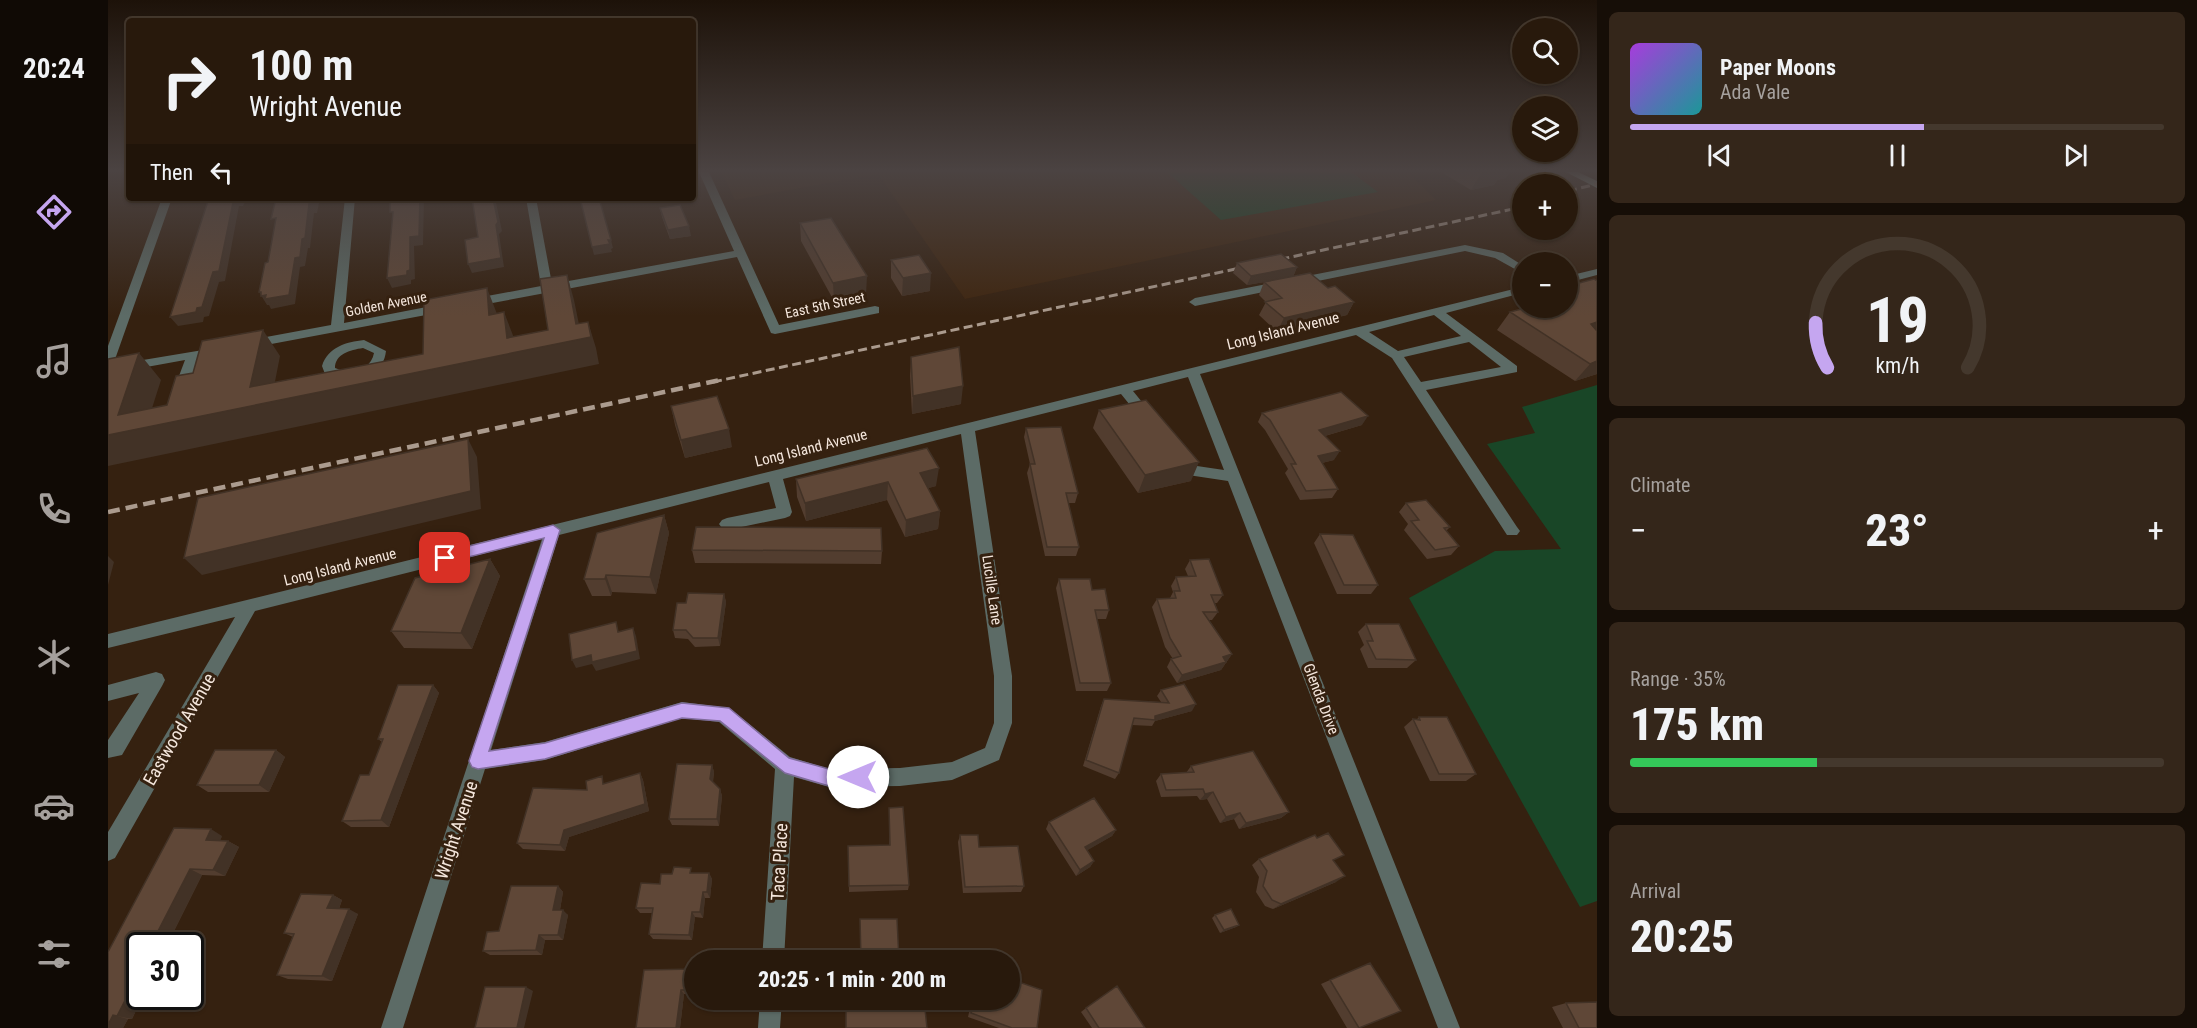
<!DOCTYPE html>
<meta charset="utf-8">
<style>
:root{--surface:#28190c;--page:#34261a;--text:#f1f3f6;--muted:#a5a09d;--line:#44382d;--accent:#c5a6f0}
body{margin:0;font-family:"Roboto Condensed",sans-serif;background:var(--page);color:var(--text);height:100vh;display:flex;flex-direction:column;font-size:22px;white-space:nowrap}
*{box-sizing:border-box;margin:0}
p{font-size:20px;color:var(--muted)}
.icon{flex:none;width:33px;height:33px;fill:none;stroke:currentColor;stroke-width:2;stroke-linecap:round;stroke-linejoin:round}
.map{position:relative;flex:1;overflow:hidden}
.panel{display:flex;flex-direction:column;gap:12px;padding:12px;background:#160e07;width:600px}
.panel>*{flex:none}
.hud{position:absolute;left:18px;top:18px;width:570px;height:183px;border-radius:6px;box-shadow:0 2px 4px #0004,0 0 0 2px var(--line);background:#28190c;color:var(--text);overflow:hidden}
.tools{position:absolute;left:1404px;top:18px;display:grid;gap:12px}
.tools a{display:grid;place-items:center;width:66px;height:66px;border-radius:50%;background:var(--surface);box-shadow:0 2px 4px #0004,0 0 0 2px var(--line);font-size:30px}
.speed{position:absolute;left:18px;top:932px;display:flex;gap:12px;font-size:30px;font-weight:700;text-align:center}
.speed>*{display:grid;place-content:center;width:78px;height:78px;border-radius:50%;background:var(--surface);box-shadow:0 2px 4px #0004,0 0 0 2px var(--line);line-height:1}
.speed .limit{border:3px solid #111;border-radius:9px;background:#fff;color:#111}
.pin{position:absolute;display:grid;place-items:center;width:51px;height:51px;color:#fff;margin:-26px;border-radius:12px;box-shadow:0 3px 9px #0006}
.me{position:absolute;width:66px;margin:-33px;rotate:270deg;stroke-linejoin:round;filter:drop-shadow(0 0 4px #0008)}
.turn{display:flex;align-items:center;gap:21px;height:126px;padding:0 24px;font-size:27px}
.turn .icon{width:78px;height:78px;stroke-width:2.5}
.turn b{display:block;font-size:42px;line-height:51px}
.then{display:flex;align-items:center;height:57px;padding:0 24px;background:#0003;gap:12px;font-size:22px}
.big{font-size:45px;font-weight:800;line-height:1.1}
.panel .tile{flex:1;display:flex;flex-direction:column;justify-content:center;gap:9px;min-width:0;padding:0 21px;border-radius:9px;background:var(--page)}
.panel .dial{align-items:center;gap:0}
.dial svg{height:156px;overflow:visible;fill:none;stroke:var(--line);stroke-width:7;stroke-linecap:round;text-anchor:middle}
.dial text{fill:var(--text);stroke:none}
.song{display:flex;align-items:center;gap:18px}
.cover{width:72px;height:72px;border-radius:9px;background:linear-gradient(135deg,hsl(280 70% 55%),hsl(180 70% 35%))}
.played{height:6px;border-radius:3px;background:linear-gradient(90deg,var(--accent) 55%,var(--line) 55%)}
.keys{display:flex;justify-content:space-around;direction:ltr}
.heat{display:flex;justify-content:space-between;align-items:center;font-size:33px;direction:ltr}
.charge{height:9px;border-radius:4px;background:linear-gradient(90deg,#34c759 35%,var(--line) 0)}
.trip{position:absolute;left:576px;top:950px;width:336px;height:60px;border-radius:30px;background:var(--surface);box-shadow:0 2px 4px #0004,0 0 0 2px var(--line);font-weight:800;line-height:60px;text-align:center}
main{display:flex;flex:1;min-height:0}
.dock{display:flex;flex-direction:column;width:108px;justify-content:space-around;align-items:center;background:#100a05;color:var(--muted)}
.dock .icon{width:42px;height:42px}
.dock .selected{color:var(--accent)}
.dock b{font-size:27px;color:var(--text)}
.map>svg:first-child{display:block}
</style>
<main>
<nav class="dock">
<b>20:24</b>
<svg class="icon selected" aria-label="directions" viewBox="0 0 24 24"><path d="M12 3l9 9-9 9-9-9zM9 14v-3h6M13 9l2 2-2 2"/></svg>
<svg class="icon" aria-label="music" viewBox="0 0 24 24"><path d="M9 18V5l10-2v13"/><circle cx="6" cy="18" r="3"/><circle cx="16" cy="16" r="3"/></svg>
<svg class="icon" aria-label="phone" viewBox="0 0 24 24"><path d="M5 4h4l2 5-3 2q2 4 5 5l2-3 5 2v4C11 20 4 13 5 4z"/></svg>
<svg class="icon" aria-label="climate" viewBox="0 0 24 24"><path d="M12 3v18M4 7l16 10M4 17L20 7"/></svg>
<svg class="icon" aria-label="car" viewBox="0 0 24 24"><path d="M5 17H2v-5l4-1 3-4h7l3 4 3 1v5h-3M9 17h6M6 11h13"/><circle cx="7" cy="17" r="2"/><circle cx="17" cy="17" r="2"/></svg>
<svg class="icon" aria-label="filters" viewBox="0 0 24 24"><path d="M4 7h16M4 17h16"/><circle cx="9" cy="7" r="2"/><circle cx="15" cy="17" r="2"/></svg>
</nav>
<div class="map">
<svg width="1489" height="1028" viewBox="0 0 1489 1028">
<rect width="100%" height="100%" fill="#352110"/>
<path fill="#3f2610" d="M613 172H1299L1328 200 857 299 770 174 627 200Z"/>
<path fill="#194627" d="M1059 172H1243L1270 192 1113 220Z
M1489 385V901L1472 907 1301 598 1387 551 1453 549 1379 444 1427 433 1414 407Z"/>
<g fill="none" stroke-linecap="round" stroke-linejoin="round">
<path fill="#5c6b66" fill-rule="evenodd" d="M591 172H601L671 325 767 306 771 307V313L667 334 663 333 629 257 363 307 357 303 363 299 433 286 418 198H428L444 284 626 251Z
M54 198H64L5 365 113 347V353L90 357 79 392 72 396 65 392 77 360 0 374V346Z
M237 198H247L236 323 334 304 340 308 334 312 142 348 138 347V341L142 340 223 325Z
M1357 245 1395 253 1414 265V273L1387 258 1357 251 1087 306 1081 302 1087 298Z
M1489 269V275L1466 281 1489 296V305L1460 287V276Z
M1414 287V293L1338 313 1409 366V372L1318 390 1409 527 1412 531 1409 535H1399L1284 358 1248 335 1092 374 1352 1028H1330L1120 481 1080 475 1066 457 1073 452 1078 453 1089 466 1116 470 1080 377 1025 391 1047 418 1040 423 1035 421 1013 394 867 431 904 676V723L891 760 844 780 792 786 721 787 686 777 676 960H654L667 769 611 722 574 718 437 760 377 769 295 1028H273L434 539 147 611 7 858 0 861V832L127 617 0 648V634ZM1326 315 1353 336 1290 351 1261 332ZM1361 342 1393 367 1313 382 1296 357ZM853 434 886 676V723L877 748 844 762 792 768 721 769 682 757 621 708 574 702 437 742 383 750 451 535 661 482 668 508 619 518 614 520 611 524 614 528 619 530 677 518 682 516 684 512 675 479Z
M256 340 278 351C275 380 240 384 217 374L214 366C220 347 238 342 256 340ZM255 348 266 353C263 371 242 374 227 368 227 354 242 350 255 348Z
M48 672 54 674 57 680 54 686 14 755 0 758V740L31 693 0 701V685Z
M652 999H674L672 1028H650Z"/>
<path fill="#92b0a7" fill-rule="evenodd" d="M1458 172H1470L1489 181V188Z"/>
<path stroke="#ab9b8e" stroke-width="3" stroke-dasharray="9 4.5" stroke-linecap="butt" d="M1460 191 1489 184
M605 382 1414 207"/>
<path stroke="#ab9b8e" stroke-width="4.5" stroke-dasharray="12 6" stroke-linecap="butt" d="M0 512 612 380"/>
</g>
<path fill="#523d2f" d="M1333 172H1402L1398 178 1389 180 1386 185 1363 190Z
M552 208 583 236 562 239 554 217Z
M692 223 758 295 726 301 693 241Z
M783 260 822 291 794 296 783 278Z
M1129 263 1189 267 1185 277 1139 285 1125 273Z
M1489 281V374L1467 381 1389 330 1402 312 1460 308Z
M1156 282 1220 288 1246 302 1239 315 1169 332 1151 315 1158 302 1151 295Z
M803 357 853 404 804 414 802 376Z
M563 406 624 447 577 458 567 425Z
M991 410 1083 481 1030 493 985 428Z
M1154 413 1254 425 1217 436 1226 460 1214 463 1230 489 1224 498 1192 500 1177 473 1180 469 1157 430 1150 422Z
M918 428 970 493 967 503H960L971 547 968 556H937L919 473 922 464 916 437Z
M819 448 828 486 820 488 832 511 830 529 797 537 779 500 698 521 689 497 688 479Z
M1298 503 1342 527 1338 531 1351 546 1343 555 1319 559 1296 530 1300 524 1291 512Z
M556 515 561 533 548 594 504 592 503 596H484L476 579Z
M1212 534 1270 585 1263 594H1229L1206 543Z
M584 550 774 551 773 564 587 563Z
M382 559 392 576 364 649 296 648 283 631Z
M1082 560 1115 595 1109 603H1107L1110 612 1104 620H1101L1124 654 1113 670 1069 683 1059 667 1063 659H1065L1057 647 1044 607 1049 599 1062 598 1065 592 1063 586 1068 577 1080 576 1077 569Z
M951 579 984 590 1001 610 998 619H989L1003 683 999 691H968L948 588Z
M616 594 618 602 612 646 587 647 580 639 567 638 565 630 578 603Z
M1258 624 1308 660 1299 668H1260L1252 649 1256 645 1250 632Z
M325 685 331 693 281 827H243L234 821 261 775 274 742 270 739Z
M1053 690 1084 711 1047 721 1044 726 1024 725 1011 773 1007 779 975 766 993 706 996 699 1053 702 1049 696Z
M1311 717 1368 774 1358 781H1322L1296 727 1305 719 1308 720Z
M168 750 177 757 161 792H100L89 785Z
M604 765 606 772 605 782 612 789 614 796 611 826 564 825 561 819Z
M1083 766 1181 812 1173 818 1131 829 1126 819 1112 823 1099 799 1092 800 1089 796 1053 797 1048 781 1053 774 1078 773Z
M532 773 535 780 541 811 461 837 457 851 415 849 409 843 479 790Z
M781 808 801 885 800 890 741 892 740 846 781 845Z
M941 822 1008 830 1004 836 979 850 986 861 982 867 968 876 938 829Z
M852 835 871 847 916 886 913 892 855 893 850 842Z
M114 836 112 840 120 841 131 847 117 876 94 875 61 941 65 942 32 945V996H35L24 1019H20L15 1028H0V952Z
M1151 859 1226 862 1228 882 1165 909 1157 906 1148 892 1151 877 1144 865Z
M585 873H601L604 879 602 898H597L595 918 587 917 584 940 545 939 541 934 544 913H532L528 908 552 884Z
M450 886 455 892 452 910 460 915 455 940H437L434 955H382L375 951 391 931Z
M225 895 234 900 231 909 250 914 224 981 180 979 169 975 185 937 176 933Z
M1107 915 1131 925 1128 927 1112 933 1104 918Z
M586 969V994H576L572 1028H528Z
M1222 980 1252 1028H1239L1213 984Z
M864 999H902L929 1028H891L860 1017Z
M1458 1003 1489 1028H1455L1444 1007Z
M978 1008 1037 1028H984L973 1012Z"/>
<path fill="#423226" d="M1374 172H1402L1398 178 1389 180 1386 185 1363 190Z
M126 198H139L135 206H131L117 281 111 282 101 316 96 317 95 322 70 326 62 317 89 308 105 272Z
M205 198H212L209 213H206L202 248H200L197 266 192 267 187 304 163 309 161 305H159L151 292H153L187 258 194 239 201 204Z
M312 198H316L315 245 306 246 307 279 303 280V284L284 288 279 278Z
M385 198H387L394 231 391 234 396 267 364 273 360 264Z
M581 226 583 236 562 239 560 230Z
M500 240H503L505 248 503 249 504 252 486 255 484 247Z
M1189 267 1185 277 1139 285 1143 276Z
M823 273 822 291 794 296 795 278Z
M459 275 466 300 474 339 480 322 488 348 491 364 0 466V435L10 415 31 353 53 380 38 427 142 387 155 330 172 356 163 402 399 338 396 312 406 338 468 324Z
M759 276 758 295 726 301 725 283Z
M379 288 389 314 381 315Z
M1246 302 1239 315 1169 332 1176 318Z
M1489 322V336L1483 324Z
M1489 361V374L1467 381 1482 364Z
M855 386 853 404 804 414 805 396Z
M1260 416 1254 425 1206 439 1211 430Z
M621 429 624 447 577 458 573 440Z
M360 439 369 457 373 509 94 575 76 558Z
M1232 451 1226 460 1205 465 1210 456Z
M1091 462 1083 481 1030 493 1037 475Z
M831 468 828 486 811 491 812 473Z
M780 482 779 500 698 521 697 503Z
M832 511 830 529 797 537 798 520Z
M556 515 561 533 548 594 542 577Z
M0 556 6 562 0 585Z
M382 559 392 576 364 649 353 633Z
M498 575 504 592 503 596 497 579Z
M616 594 618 602 612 646 610 638Z
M525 628 528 636 532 659 488 671 484 664 468 668 464 660 483 655Z
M1124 654 1113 670 1069 683 1074 675 1115 657Z
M325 685 331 693 281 827 273 820Z
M1088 704 1084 711 1047 721V716Z
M168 750 177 757 161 792 151 785Z
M604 765 606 772 604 786 602 779Z
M532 773 535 780 541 811 461 837 457 851 452 845 456 830Z
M612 789 614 796 611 826 609 819Z
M1105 792 1099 799 1092 800 1097 794Z
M1181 812 1173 818 1131 829 1138 823Z
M1132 813 1126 819 1112 823 1118 817Z
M103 829 114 836 110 846 98 840Z
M1008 830 1004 836 973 854 977 847Z
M120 841 131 847 117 876 105 870Z
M986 861 982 867 968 876 972 870Z
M82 869 94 875 61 941 65 942 63 945H48L47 937Z
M601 873 604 879 602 898 599 892Z
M1237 876 1228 882 1165 909 1173 904Z
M450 886 455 892 451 915 445 910Z
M595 892 597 898 595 918 592 912Z
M225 895 234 900 229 914 219 908Z
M241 909 250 914 224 981 214 976Z
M455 910 460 915 455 940 450 935Z
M584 912 587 917 584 940 581 935Z
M1131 925 1128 927 1112 933 1116 930Z
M431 935 437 940 434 955 428 950Z
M24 987 32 989V996H35L24 1019 9 1016Z
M418 987 425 991 416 1028H409Z
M573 990 576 994 572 1028H568Z
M5 1015 20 1019 15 1028H0V1025Z"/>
<path fill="#5f4737" stroke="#423226" stroke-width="1.5" d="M101 198H126L111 271 105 272 94 307 89 308 88 312 62 317Z
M168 198H205L204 204H201L197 238 194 239 192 257 187 258 181 295 157 299 158 295 153 296V292H151L157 263 160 262 168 218 163 219Z
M282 198H312L311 236 302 237V270L299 271V275L279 278 285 212H282Z
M364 198H385L390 222 388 225 393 258 360 264 357 240 370 237Z
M472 198H491L503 240H500L502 244 484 247Z
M572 205 581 226 560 230 552 208Z
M723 218 759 276 725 283 692 223Z
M1173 254 1189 267 1143 276 1129 263Z
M811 255 823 273 795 278 783 260Z
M1202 273 1220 288 1227 286 1246 302 1176 318 1157 302 1174 298 1156 282Z
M459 275 468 324 480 322 483 337 0 435V359L31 353 10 415 59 405 68 376 85 373 94 341 155 330 142 387 315 354 316 300 379 288 381 315 396 312 399 338 440 330 432 279Z
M1486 279 1489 281V322L1483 324 1489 331V361L1482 364 1402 312 1417 308H1460V286Z
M851 347 855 386 805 396 803 357Z
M1233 392 1260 416 1211 430 1232 451 1210 456 1230 489 1198 491 1183 464H1188L1162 420 1154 413Z
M609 396 621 429 573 440 563 406Z
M1038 400 1091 462 1037 475 991 410Z
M953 427 970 493H958L971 547H939L922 464H927L918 428Z
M360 439 363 491 76 558 90 498Z
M819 448 831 468 812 473 832 511 798 520 780 482 697 503 688 479Z
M1318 500 1342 527 1336 528 1351 546 1327 550 1303 521 1311 520 1298 503Z
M556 515 542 577 498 575 497 579H476L489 533Z
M588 527 773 528 774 551 584 550Z
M1212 534 1245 535 1270 585H1236Z
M382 559 353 633 283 631 307 578Z
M1101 559 1115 595H1103L1110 612H1095L1124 654 1115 657 1118 662 1074 675 1063 659 1073 656 1062 638 1049 599 1068 598 1066 591H1072L1068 577 1088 576 1082 560Z
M951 579H982L984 590 997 589 1001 610H987L1003 683H972Z
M580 593 616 594 610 638H585L578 630H565L569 603H578Z
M508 622 510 632 525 628 529 651 484 662 483 655 464 660 461 634Z
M1258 624H1291L1308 660 1268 659 1259 641H1265Z
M1076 684 1088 704 1047 716V720L1026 718 1011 773 978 760 996 699 1061 703 1053 690Z
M290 685H325L273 820 234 821 252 775H261L275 739H270Z
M1311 717H1339L1368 774H1331L1305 719 1312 720Z
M107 750H168L151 785H89Z
M1145 751 1181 812 1138 823 1132 813 1118 817 1105 792 1097 794 1095 789 1058 790 1053 774 1086 772 1083 766Z
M569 764 604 765 602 779 612 789 609 819H561Z
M532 773 537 804 456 830 452 845 409 843 425 788 479 790 478 781 494 776 495 784Z
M986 798 1008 830 977 847 986 861 972 870 941 822Z
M795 807 801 885 741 886 740 846 782 845 781 808Z
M66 828 103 829 98 840 120 841 105 870 82 869 47 937H52L48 945H32V987H24L9 1016 5 1015 0 1025V952Z
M1220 833 1236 855 1225 860 1237 876 1173 904 1164 900 1155 886 1159 871 1151 859 1207 835 1209 838Z
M852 835H870L871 847 910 846 916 886 857 887Z
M566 867 583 868 582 873H601L599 892H595L592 912H584L581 935 541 934 545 908H528L533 883 552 884 553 874H564Z
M403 886H450L445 910H455L450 935H431L428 950 375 951 379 932 391 931Z
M193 894 225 895 219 908 241 909 214 976 169 975 186 934 176 933Z
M1123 909 1131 925 1116 930 1107 915Z
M752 919H789L791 960H753Z
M1262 963 1293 1011 1251 1028 1222 980Z
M586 969V990H573L568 1028H528L536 970Z
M902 979 934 990 929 1028H904L863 1013 866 999H902Z
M1009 986 1037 1028H991L978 1008Z
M377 987H418L409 1028H367Z
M738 999H793V1010L817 1009 819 1028H738Z
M1489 1002V1028H1471L1458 1003Z"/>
<linearGradient id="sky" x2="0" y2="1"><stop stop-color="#1d1209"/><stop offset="0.54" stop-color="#4b4342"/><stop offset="1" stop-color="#4b4342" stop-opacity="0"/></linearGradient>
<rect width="1489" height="316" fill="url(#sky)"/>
<path fill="#c5a6f0" stroke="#806c9c" stroke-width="1.5" d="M445 525 452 530 381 751 437 743 574 703 621 708 681 758 721 769H750L756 771 758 777 756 783 721 786 677 773 612 721 574 718 437 759 370 769 364 767 361 761 436 538 337 563 330 558 337 552Z"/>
<g text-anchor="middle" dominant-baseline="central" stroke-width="6" stroke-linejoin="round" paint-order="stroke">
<g font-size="14" fill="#f5e7dd" stroke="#352110">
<text transform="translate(278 304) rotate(-11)">Golden Avenue</text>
<text transform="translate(717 305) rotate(-12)">East 5th Street</text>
</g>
<g font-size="15" fill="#f5e7dd" stroke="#352110">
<text transform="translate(1175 331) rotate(-14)">Long Island Avenue</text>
<text transform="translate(703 448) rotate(-14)">Long Island Avenue</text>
<text transform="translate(232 567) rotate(-14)">Long Island Avenue</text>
<text transform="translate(884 590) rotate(82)">Lucille Lane</text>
<text transform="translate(1213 699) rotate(69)">Glenda Drive</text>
</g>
<g font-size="18" fill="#f5e7dd" stroke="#352110">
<text transform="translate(71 729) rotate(-60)">Eastwood Avenue</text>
<text transform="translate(348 830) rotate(-72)">Wright Avenue</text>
<text transform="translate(671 862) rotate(-87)">Taca Place</text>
</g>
</g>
</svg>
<div class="tools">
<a><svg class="icon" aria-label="search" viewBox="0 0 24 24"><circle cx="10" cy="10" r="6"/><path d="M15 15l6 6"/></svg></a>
<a><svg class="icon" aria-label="layers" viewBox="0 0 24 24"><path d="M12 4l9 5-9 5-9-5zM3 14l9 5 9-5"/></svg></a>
<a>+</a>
<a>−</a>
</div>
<div class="speed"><div class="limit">30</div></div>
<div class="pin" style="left:337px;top:558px;background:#d93025"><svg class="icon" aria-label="arrive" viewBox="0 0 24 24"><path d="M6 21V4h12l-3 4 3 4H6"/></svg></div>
<svg class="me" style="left:750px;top:777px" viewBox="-20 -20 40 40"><circle r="19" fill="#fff"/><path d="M0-13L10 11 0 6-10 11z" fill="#c5a6f0"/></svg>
<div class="trip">20:25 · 1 min · 200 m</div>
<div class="hud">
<div class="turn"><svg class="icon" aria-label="right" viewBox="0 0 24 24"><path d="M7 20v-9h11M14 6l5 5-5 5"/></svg><div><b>100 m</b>Wright Avenue</div></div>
<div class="then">Then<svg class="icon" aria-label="left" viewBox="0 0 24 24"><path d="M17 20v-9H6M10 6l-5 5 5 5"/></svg></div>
</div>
</div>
<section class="panel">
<div class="tile">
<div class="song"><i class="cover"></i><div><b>Paper Moons</b><p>Ada Vale</p></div></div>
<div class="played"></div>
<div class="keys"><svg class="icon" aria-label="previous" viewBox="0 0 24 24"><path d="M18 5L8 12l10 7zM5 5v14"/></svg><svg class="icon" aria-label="pause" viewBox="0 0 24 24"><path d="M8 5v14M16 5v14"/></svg><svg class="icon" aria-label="next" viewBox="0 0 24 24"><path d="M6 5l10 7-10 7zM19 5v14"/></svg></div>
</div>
<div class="tile dial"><svg viewBox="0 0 100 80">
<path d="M14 69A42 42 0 1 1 86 69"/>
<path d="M14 69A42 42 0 0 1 8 46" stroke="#c5a6f0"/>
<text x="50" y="56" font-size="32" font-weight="700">19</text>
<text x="50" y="72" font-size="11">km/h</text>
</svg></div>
<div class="tile"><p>Climate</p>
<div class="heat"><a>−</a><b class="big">23°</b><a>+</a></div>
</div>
<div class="tile"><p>Range · 35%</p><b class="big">175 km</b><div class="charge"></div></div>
<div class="tile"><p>Arrival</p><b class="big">20:25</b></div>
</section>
</main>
